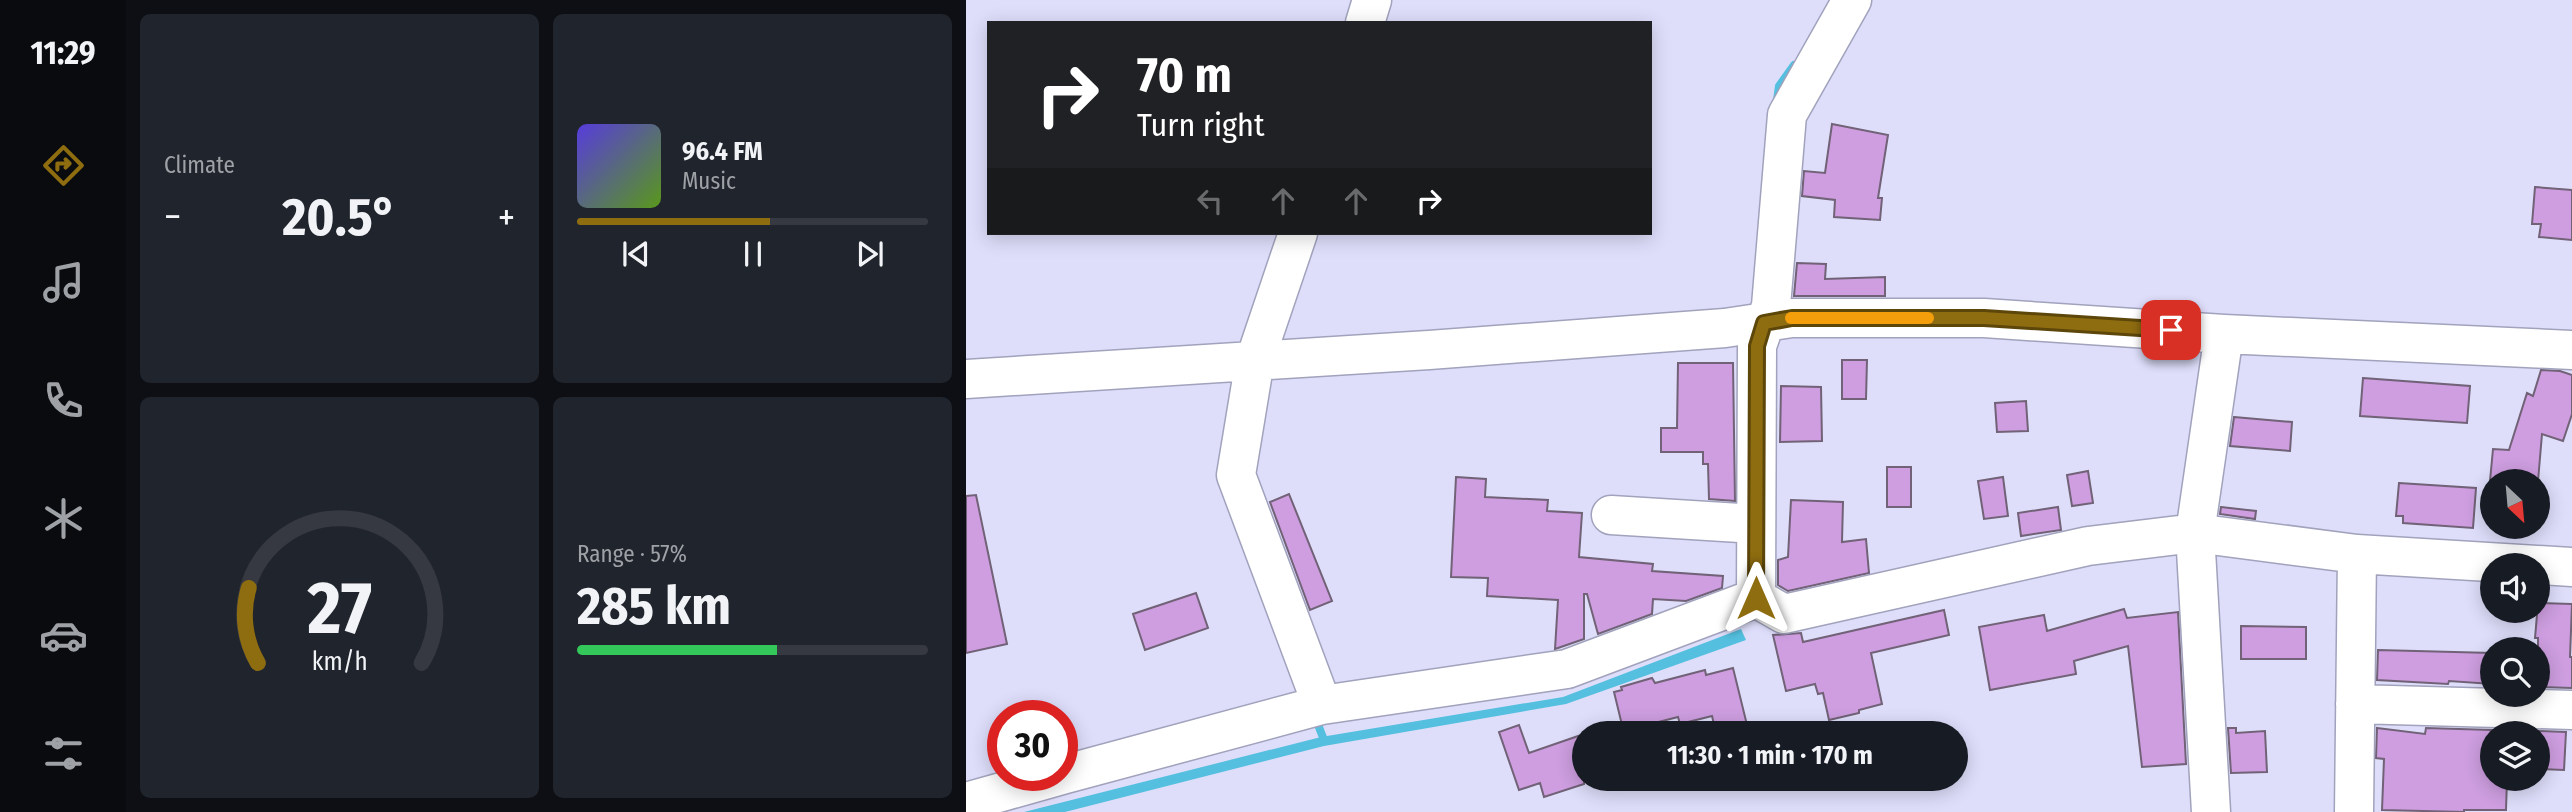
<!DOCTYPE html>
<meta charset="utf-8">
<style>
:root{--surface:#171b24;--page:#20242c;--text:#f1f3f6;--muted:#9ea1a6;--line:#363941;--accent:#8e6c10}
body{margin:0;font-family:"Fira Sans Condensed",sans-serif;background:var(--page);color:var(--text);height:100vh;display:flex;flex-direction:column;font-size:26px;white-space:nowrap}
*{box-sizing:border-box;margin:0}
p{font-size:23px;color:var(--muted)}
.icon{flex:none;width:38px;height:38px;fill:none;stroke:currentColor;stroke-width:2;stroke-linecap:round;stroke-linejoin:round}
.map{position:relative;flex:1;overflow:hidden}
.drawer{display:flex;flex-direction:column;gap:14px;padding:14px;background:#0d0f14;width:840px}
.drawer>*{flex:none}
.top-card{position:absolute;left:21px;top:21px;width:665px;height:214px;border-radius:0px;box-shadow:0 4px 18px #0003;background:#202124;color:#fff;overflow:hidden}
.needle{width:46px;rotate:154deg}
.tools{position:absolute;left:1514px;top:469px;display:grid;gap:14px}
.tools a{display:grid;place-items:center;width:70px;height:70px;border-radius:50%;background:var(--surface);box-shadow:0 4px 18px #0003;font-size:35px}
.speed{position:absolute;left:21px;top:700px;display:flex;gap:14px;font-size:35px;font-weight:700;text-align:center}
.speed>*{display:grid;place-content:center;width:91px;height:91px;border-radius:50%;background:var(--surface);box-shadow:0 4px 18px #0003;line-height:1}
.speed .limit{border:10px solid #d22;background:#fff;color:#111}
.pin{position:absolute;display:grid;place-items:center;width:60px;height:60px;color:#fff;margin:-30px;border-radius:14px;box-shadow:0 4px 10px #0006}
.me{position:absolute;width:77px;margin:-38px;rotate:0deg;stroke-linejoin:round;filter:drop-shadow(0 0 5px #0008)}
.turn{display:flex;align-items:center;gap:24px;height:147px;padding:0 35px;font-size:32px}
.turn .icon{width:91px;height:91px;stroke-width:2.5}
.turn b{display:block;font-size:49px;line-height:60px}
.lanes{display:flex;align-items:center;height:66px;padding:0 35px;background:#0003;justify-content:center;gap:35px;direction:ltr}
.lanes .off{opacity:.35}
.big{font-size:52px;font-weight:700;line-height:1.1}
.drawer .tile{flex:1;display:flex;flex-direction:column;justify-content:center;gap:10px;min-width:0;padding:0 24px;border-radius:10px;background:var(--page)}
.drawer .dial{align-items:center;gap:0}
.dial svg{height:182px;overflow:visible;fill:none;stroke:var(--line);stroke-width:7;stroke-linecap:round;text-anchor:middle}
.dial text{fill:var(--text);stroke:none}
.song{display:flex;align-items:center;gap:21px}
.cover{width:84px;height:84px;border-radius:10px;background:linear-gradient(135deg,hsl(250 70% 55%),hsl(90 70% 35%))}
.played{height:7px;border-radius:4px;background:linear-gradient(90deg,var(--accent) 55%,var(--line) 55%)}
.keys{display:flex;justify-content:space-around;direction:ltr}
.heat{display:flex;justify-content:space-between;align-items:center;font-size:38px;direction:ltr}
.charge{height:10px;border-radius:5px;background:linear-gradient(90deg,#34c759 57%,var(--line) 0)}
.drawer .tiles{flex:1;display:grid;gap:14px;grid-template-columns:repeat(2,1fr)}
.trip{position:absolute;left:606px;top:721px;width:396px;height:70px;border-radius:35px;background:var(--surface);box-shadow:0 4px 18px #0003;font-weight:700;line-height:70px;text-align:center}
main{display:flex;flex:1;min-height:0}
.dock{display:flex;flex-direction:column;width:126px;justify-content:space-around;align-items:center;background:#090b0e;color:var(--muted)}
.dock .icon{width:49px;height:49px}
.dock .selected{color:var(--accent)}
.dock b{font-size:32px;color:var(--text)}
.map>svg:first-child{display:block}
</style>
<main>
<nav class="dock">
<b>11:29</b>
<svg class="icon selected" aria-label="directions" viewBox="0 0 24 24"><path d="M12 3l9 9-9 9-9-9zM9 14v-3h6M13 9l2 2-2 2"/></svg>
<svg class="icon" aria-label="music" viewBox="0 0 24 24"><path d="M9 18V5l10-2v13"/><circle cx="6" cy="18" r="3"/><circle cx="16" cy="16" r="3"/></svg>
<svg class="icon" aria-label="phone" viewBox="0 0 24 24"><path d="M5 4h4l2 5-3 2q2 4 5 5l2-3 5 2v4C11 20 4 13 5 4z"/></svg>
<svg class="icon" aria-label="climate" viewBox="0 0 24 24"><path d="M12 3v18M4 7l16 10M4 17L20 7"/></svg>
<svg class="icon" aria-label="car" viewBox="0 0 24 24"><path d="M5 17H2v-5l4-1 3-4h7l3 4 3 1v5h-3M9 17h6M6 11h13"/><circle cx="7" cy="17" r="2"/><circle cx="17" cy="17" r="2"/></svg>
<svg class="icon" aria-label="filters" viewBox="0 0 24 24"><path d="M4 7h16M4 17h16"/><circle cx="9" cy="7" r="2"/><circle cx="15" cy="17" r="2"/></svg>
</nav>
<section class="drawer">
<div class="tiles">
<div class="tile"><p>Climate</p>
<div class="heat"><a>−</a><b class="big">20.5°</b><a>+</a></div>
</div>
<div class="tile">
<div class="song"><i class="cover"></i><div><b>96.4 FM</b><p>Music</p></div></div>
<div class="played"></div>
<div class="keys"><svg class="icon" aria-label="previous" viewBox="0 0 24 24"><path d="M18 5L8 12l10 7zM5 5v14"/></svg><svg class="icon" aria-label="pause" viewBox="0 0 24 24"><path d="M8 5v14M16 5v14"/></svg><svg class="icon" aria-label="next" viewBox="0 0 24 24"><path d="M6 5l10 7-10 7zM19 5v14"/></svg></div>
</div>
<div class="tile dial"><svg viewBox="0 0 100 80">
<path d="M14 69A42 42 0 1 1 86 69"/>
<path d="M14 69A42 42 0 0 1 10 36" stroke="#8e6c10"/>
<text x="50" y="56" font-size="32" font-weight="700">27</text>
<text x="50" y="72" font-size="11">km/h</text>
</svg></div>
<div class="tile"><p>Range · 57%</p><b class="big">285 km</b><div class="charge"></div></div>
</div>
</section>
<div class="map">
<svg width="1606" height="812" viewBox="0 0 1606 812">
<rect width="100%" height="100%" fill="#dedefb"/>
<path fill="#54bfde" d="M775 629 780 640 600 704 358 746 99 812H58L355 737 597 697Z"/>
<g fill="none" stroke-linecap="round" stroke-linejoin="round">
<path stroke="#54bfde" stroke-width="8" d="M811 100 813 86 828 65
M349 717 358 740"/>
</g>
<path fill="#ce9ee0" stroke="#716277" stroke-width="2" d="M866 124 922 135 912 198H916L914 220 868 217 869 200 836 196 838 171 859 173Z
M1569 187 1606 190V240L1573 237 1575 224H1566Z
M831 263 860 264 859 279 919 277V296H828Z
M876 360H901L900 399H876Z
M712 363H767L769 501 743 499 742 464H737V452H695V428H711Z
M1575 370 1594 371 1606 375V414L1597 441 1576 434 1572 481H1524L1527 449 1543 450 1561 393 1567 396Z
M1397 378 1504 386 1501 423 1394 416Z
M815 386 855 387 856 441 814 442Z
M1060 401 1062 431 1031 432 1029 403Z
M1268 417 1326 422 1324 451 1264 446Z
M921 467H945V507H921Z
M1122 471 1127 503 1106 506 1101 475Z
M490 477 520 479 519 497 582 500 581 511 616 513 613 557 687 564 686 571 757 576 756 588 720 601 687 599 686 614 632 634 621 594H618V639L589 649 592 600 521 596 522 578 485 577Z
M1037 477 1042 516 1018 519 1012 481Z
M1433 483 1510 488 1507 528 1437 523V516H1430Z
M323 494 366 601 344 610 304 502Z
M10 495 41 644 0 653V496Z
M825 500 877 502 876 542 900 539 903 573 822 591 812 585V560L822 557Z
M1092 507 1095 530 1055 536 1052 513Z
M1255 507 1290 511 1289 519 1254 514Z
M230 593 242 628 179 650 167 614Z
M1572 603 1606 604 1604 657H1606V688L1572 687V638H1569Z
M1158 609 1161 618 1212 612 1220 764 1176 767 1162 646 1108 661 1110 674 1024 690 1013 627 1078 615 1081 631Z
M978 610 983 635 905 653 916 704 893 710V713L863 720 857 693 852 694 849 684 820 691 807 635 835 633 837 642Z
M1275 626 1340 627V659H1275Z
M1412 650 1526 653V684L1483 681 1482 684 1411 680Z
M767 668 783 733H750L746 716 714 724 712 717 665 729V727L657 729 648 692 656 690 655 687 686 678 689 683 739 670 740 675Z
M553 725 563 753 618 734V784L578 797 574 783 553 790 533 732Z
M1262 728H1270V733L1299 731 1301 772 1265 773Z
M1411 728 1459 734 1460 728 1526 730V779H1541L1540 810H1498V812L1416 810 1418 759 1410 758Z
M1572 731 1600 732 1598 770 1572 769Z"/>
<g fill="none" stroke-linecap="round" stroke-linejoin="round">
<defs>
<path id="minor" d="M399 23 406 0
M332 233 289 360 270 475 356 705 601 669 790 598 818 614 1122 546 1229 533 1391 554 1606 567
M0 379 463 350 759 328 826 318H1018L1258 334 1606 350
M645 515 790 524
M790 598 791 346 805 306 821 115 886 0
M1389 704 1606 710
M96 775 356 705
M0 802 96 775
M1245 812 1229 533 1258 334
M1388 812 1391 554"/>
</defs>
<use href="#minor" stroke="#a1a2bc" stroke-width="41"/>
<use href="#minor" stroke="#fff" stroke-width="38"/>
</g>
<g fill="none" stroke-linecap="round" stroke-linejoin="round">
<defs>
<path id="route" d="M790 598 791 346 798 323 826 318H1018L1205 330"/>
</defs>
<use href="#route" stroke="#5c460a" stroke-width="18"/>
<use href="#route" stroke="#8e6c10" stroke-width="12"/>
<path stroke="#f59e0b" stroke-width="12" d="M825 318H962"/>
</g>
</svg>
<div class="tools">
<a><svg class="needle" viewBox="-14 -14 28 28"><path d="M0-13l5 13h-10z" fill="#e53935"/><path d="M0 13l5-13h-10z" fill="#9ea1a6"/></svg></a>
<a><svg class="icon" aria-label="sound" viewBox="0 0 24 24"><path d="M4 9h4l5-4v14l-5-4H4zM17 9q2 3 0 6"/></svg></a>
<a><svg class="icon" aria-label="search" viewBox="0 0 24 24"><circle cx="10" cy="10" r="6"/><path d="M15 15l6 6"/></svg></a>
<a><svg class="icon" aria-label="layers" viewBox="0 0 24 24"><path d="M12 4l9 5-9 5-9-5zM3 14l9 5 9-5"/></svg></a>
</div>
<div class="speed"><div class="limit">30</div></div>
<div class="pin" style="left:1205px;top:330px;background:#d93025"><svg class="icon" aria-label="arrive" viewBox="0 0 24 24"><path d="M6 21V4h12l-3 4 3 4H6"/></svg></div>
<svg class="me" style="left:790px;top:598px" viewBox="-20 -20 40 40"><path d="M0-17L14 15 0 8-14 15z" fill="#8e6c10" stroke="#fff" stroke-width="4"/></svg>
<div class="trip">11:30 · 1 min · 170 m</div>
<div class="top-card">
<div class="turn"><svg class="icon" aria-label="right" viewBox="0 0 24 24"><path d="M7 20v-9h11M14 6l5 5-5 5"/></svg><div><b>70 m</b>Turn right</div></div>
<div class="lanes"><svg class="icon off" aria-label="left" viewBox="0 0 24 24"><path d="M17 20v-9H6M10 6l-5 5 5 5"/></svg><svg class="icon off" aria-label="ahead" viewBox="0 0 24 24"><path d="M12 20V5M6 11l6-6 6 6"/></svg><svg class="icon off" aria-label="ahead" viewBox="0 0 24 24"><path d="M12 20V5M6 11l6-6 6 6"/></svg><svg class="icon" aria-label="right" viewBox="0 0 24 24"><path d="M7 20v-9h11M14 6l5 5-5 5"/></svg></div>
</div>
</div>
</main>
